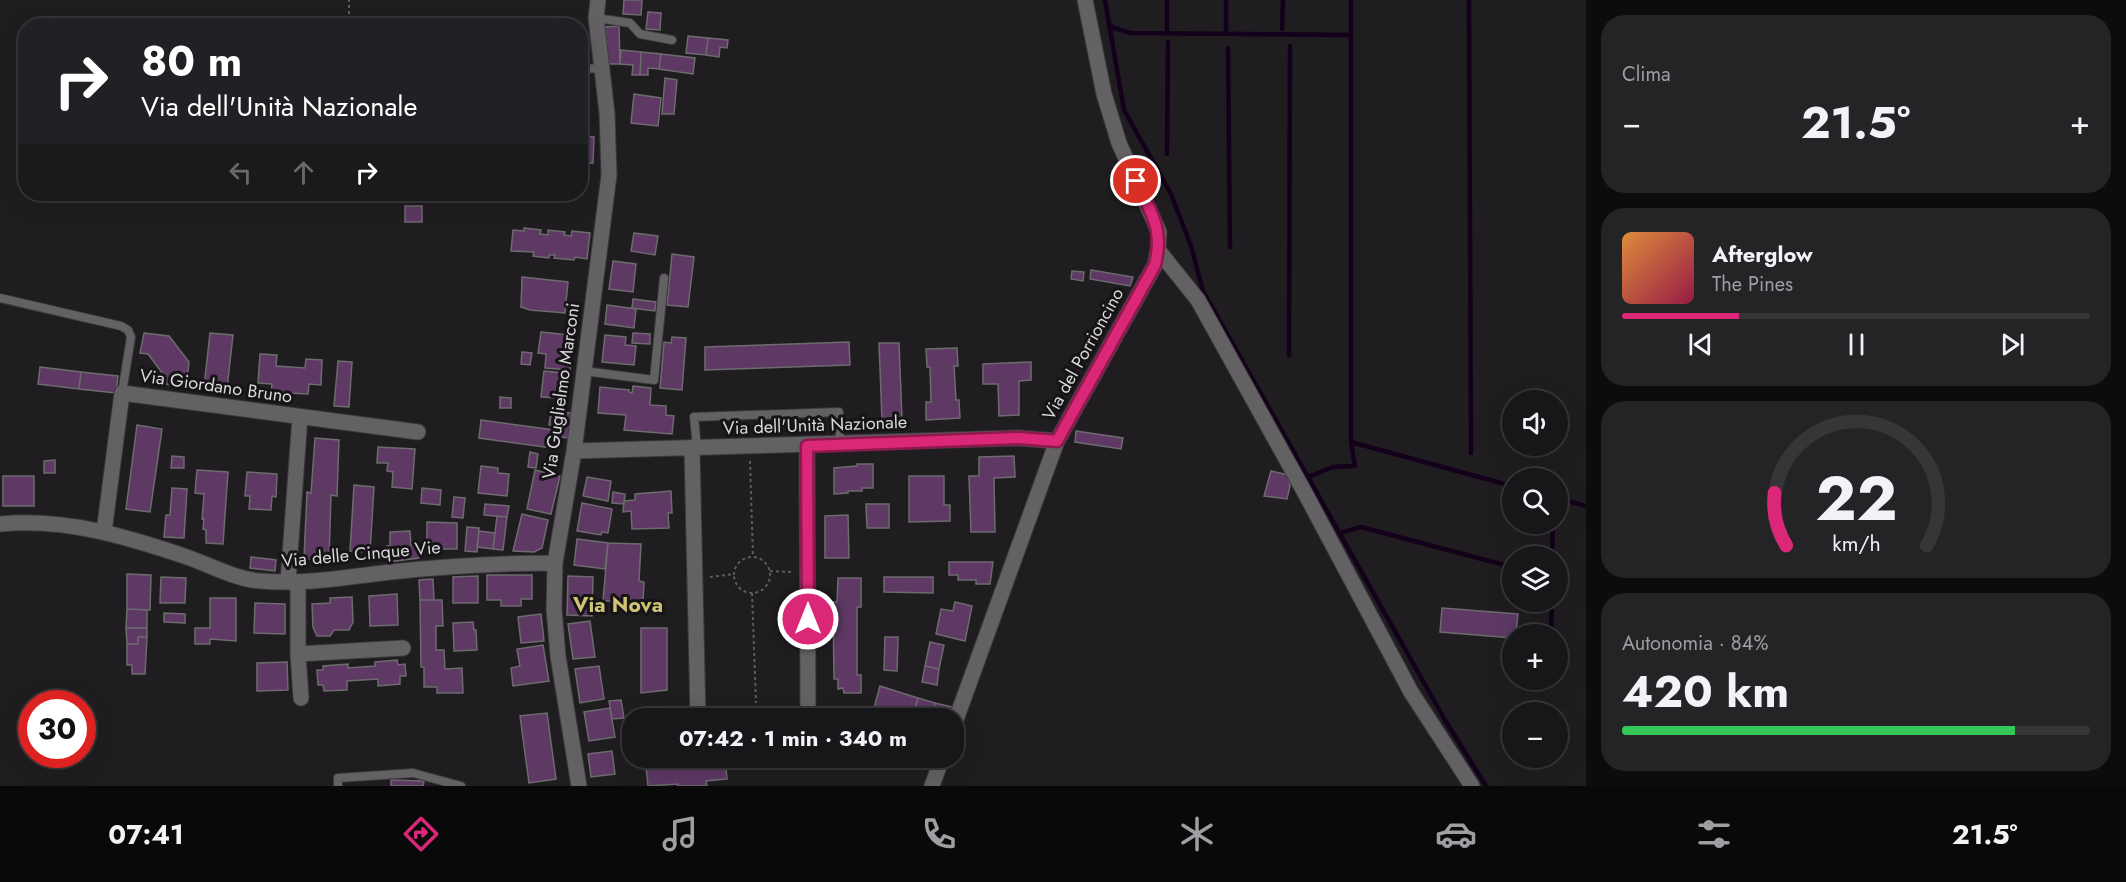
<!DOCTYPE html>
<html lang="it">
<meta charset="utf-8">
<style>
:root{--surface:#171618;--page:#242325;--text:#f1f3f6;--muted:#9e9fa2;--line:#363537;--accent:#db2777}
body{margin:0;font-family:Jost,sans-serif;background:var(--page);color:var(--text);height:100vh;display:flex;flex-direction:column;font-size:22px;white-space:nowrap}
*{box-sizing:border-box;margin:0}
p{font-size:20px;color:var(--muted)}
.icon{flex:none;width:33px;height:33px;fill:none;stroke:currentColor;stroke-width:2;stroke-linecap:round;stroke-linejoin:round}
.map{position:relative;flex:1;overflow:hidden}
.details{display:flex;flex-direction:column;gap:15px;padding:15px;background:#0d0c0d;width:540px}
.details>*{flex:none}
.top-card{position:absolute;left:18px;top:18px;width:570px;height:183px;border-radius:24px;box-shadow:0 6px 24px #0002,0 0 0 2px var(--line);background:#202124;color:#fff;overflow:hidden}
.buttons{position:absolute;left:1502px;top:390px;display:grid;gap:12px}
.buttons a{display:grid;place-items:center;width:66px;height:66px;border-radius:50%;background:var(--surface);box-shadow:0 6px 24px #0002,0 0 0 2px var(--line);font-size:30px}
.speed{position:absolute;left:18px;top:690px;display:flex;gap:12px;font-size:30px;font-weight:700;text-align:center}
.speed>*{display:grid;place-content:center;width:78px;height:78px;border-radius:50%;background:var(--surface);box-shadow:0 6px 24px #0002,0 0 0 2px var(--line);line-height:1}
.speed .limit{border:9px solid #d22;background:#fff;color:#111}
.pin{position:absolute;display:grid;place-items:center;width:51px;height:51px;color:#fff;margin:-26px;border:3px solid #fff;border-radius:50%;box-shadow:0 2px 6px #0007}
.me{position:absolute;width:66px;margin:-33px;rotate:0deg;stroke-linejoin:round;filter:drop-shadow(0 0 4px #0008)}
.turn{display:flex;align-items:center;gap:21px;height:126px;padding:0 24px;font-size:27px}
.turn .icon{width:78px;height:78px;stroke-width:2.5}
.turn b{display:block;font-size:42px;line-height:51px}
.lanes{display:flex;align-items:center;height:57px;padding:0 24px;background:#0003;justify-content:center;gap:30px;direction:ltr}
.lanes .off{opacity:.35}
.big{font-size:45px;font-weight:700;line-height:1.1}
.details .widget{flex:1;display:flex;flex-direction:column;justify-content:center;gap:9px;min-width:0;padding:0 21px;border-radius:24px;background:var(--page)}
.details .dial{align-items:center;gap:0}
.dial svg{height:156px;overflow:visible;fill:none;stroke:var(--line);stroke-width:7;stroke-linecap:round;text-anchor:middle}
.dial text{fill:var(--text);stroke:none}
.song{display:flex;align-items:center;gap:18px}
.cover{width:72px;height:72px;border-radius:9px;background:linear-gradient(135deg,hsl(30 70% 55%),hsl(340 70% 35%))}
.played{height:6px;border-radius:3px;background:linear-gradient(90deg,var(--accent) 25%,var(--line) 25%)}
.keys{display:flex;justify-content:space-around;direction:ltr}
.heat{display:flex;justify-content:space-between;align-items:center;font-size:33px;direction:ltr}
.charge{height:9px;border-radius:4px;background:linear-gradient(90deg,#34c759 84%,var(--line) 0)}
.trip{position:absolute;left:622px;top:708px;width:342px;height:60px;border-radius:24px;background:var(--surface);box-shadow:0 6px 24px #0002,0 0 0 2px var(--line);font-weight:700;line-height:60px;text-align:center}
.menu{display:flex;height:96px;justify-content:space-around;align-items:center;background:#09090a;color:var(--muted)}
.menu .icon{width:42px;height:42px}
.menu .active{color:var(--accent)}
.menu b{font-size:27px;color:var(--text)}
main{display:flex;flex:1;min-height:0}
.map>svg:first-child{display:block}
</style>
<main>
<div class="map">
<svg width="1586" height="786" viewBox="0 0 1586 786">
<rect width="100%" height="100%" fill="#1f1d20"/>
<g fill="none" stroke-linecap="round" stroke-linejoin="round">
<path stroke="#14001a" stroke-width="4.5" d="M1105 0 1124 110 1171 194 1191 246 1203 291 1445 720 1486 786
M1226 0V34
M1469 0 1471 453
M1109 26 1130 33 1351 35
M1282 29 1283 0
M1167 33V0
M1228 48 1230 247
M1167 154 1168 42
M1289 355 1290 46
M1351 442 1512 486
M1308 477 1333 467 1355 466 1351 442V0
M1557 498 1586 506
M1340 533 1361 527 1512 567
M1552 556 1553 524
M1551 634 1552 602"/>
</g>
<path fill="#5d3964" stroke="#6e6b6f" stroke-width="1.5" d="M624 0H642L641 15 623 14Z
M648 12 661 13 660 30 646 29Z
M619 26 620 64H609L605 27Z
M688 36 708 38 706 55 686 53Z
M708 38 728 40 727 48 720 47 719 57 706 55Z
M621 50 641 52 640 75H632L633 65 620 64Z
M641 52 661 54 659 69 648 68V75H640Z
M661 54 695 58 693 74 659 69Z
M665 78 677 80 674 114H662Z
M634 94 661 98 658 126 631 123Z
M580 136 594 137 593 163H580Z
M405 206H422V222H405Z
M524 228 541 230 540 234 548 235V230L565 232 564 235 571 236 572 231 590 233 587 259 575 257 574 260 554 258 555 255H549V258L533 256 534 252 511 251 513 230 524 231Z
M634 233 658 236 655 255 631 251Z
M672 254 694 257 688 307 667 305Z
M613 261 636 264 633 292 609 289Z
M1091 270 1133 277 1130 286 1090 279Z
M1072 271 1084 272 1083 281 1071 279Z
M522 277 568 282 565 313 530 310 521 307Z
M633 299 656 302 655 311 632 308Z
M607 305 636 309 634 328 605 324Z
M541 332 569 335 568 343H574L570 370 545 368 546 354 538 353Z
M144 333 169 336 189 362 186 388 165 384 166 378 148 354 140 353Z
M210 333 233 335 227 389 204 387Z
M633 333 650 334V344L632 343Z
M605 335 626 337 625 345 636 346 634 365 602 362Z
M672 337 686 338 682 390 660 388 664 342 671 343Z
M849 342 850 365 705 370V347Z
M879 343H899L902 419 882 420Z
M957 348 958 366H954L956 400H959L960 418 926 420V402H931L930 367H927L926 349Z
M522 352 532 353 530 365 521 364Z
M260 354 277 355 276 366 305 368 306 359 322 360 321 385 309 384 308 394 271 392 272 384 258 383Z
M338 361 352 362 349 407 334 406Z
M1031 362V380L1019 381V415L999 416 998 384H983V364Z
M40 367 81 372 79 389 38 384Z
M544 371 564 373 562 394 558 393 557 398 541 397Z
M81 372 118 376 116 393 79 389Z
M633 386 651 388 650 405 666 406V415L674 416 672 434 624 430 626 415 598 413 600 387 629 390V392L632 393Z
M500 397 511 398V408H500Z
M551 411 571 413 568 438 553 436 554 426 549 425Z
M481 420 554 430 551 448 479 438Z
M137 425 162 429 150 512 126 509Z
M1076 431 1123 438 1121 449 1075 442Z
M315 438 339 440 337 496 331 495 329 560 304 559 307 492 311 493Z
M378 447 415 449 412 489 392 487 393 472 387 471 388 463H377Z
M530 452 538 454 536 468 528 467Z
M172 456 184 457V468H171Z
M1014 456 1015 477 994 478 995 532H971L969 476H979V457Z
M55 460V473H44V461Z
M857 464H873V488H862V491H848V493L834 494V468L857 466Z
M481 466 498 468V473L509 474 507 496 478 493Z
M197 470 228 472 223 544 206 543V530L203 529 204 519H202L204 494 195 493Z
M535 470 560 476 551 514 527 509Z
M1271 471 1289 475 1290 486 1287 499 1264 496Z
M247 472 277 474 276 497 272 496 271 510 249 509 250 496H245Z
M3 476H34V506H3Z
M909 476H944V505H950V521L909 522Z
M587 477 611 481 608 501 583 496Z
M354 485 374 487 370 552 350 551Z
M172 488 187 489 184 538 164 537 166 515H170Z
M422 488 441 490 440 505 421 503Z
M671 491 672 513H668L669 528 632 529 631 511 623 512 624 501 635 500V494Z
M613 492 625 494 624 504 612 503Z
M454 497 465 498 463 518 452 517Z
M582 503 612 509 608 533 602 532 601 535 577 531Z
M485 504 509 506 507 517 484 515Z
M866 504H889V528H867Z
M522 514 548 520 542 548 534 552 513 551Z
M848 515 849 558H825V516Z
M497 516 507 517 503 550 493 549Z
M427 522 457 523V549H427Z
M467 527 479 528 477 552 465 551Z
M410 531 411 545 418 544 419 558 388 562 387 546H390V532Z
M479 531 495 533 493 549 477 547Z
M577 539 608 543 605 569 574 565Z
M608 543 641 544 639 581 644 582 643 601H603Z
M251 557 276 560 275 571 250 568Z
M949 562H993L990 584H976V580H958V575H949Z
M127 574 151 575 150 610 127 609Z
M487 575H532V599H521V606H501V600H487Z
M478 576V603H453V577Z
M568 576 593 577 592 616 567 615Z
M161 577 186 578 185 603H160Z
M884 577H933V593L884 592Z
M838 578H861V607H857V675H861V693H844L843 688 838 689V679H834L833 602H837Z
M433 579 434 600H420L419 580Z
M397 594 398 625 370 626 369 596Z
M352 597 353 622 349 630H334L330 636H317L313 627 312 604 330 603V598Z
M210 598H236V641L210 639V644H195V628H210Z
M420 600H442L443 626H436V650H444L445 669 462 668 463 693H437V687H424V667H421Z
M955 602 972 606 965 641 936 634 941 609 953 611Z
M255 603 285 604V634L254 633Z
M1442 608 1518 614 1516 634H1512V638L1440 632Z
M127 609 147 610V628H126Z
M164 613 185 614V623L164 622Z
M541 614 544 641 521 643 518 617Z
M590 621 595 657 573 659 568 624Z
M473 622 474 630H476L477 650 454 651 453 623Z
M126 628H147V637H138V644H127Z
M641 628H667V690L641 693Z
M138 637H147L145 674H132V665H127V644H138Z
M885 637H898L897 671 884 670Z
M930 642 944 645 939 669 925 666Z
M543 645 549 681 513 686 511 668 520 666 517 649Z
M397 660 398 665 405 664 406 676H400V684L378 686V679L347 681V690L324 691 323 685H318L317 670H323V666L348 664V668L375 666V662Z
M287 662 288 690 257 691V663Z
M599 666 604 699 580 703 575 669Z
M925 666 939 669 937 685 922 682Z
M880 686 918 698 913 714 906 712 904 717 874 708Z
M918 698 935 703 931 718 920 715 921 713 914 711Z
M621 700 624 718 612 719 609 701Z
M935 703 952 707 948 718H931Z
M610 708 615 737 589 741 584 712Z
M547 713 556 779 529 783 520 716Z
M612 751 615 774 591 777 588 754Z
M645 758H725L727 779 706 781 707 786H678V784L648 786Z
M391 780 424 781 423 786H391Z"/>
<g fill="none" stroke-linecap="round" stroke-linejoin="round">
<defs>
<path id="service" d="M596 18 630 23 640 34 672 40
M580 68 602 69
M0 298 121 326 128 330 131 337 122 393
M584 371 654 380 664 278
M697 448 694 417 839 412 840 444
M338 786V778L413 773 461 786"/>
<path id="minor" d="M1158 250 1198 300 1305 493 1411 692 1472 786
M692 449 698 718
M574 451 1018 438 1057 441
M0 524C65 518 125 536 187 557 210 565 235 579 260 581 303 585 348 577 391 572 446 566 500 563 555 563
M104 532 122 393 418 432
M288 582 300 417
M298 582V654L301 698
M298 654 403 648
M745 718 808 714 807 446
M954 725 1057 441 1155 265 1158 250 1159 232 1119 143 1104 94 1085 0
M579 786 558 656 554 609 555 563 574 451 609 175 607 113 596 18 598 0
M932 786 942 758"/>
</defs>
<use href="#service" stroke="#3b393b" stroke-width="10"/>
<use href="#minor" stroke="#3b393b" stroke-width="17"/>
<path stroke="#5e5c5e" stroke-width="2" stroke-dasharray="3 3" stroke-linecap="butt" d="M349 26V0
M750 461 753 557
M734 575a18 18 0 1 1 36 0a18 18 0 1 1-36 0Z
M770 571 793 572
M710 577 734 574
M752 593 756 703"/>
<use href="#service" stroke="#646165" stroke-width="8"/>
<use href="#minor" stroke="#646165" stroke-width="15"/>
</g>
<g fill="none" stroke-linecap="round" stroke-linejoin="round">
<defs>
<path id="route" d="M808 619 807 446 1018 438 1057 441 1155 265C1164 227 1151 214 1136 181"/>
</defs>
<use href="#route" stroke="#8e194d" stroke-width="15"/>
<use href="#route" stroke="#db2777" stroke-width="10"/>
</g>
<g text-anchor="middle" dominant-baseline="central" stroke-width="6" stroke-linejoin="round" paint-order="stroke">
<g font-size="18" fill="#dad8da" stroke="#161416">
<text transform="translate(1083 354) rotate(-61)">Via del Porrioncino</text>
<text transform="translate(216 386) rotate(8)">Via Giordano Bruno</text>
<text transform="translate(561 391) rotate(-82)">Via Guglielmo Marconi</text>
<text transform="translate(815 425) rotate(-2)">Via dell'Unità Nazionale</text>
<text transform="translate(361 554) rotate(-5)">Via delle Cinque Vie</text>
</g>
<g font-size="21" font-weight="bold" fill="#cfc375" stroke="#161416">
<text x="618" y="605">Via Nova</text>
</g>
</g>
</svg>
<div class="buttons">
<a><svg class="icon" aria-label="sound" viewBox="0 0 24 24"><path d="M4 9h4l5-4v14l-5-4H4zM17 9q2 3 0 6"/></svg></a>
<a><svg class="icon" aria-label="search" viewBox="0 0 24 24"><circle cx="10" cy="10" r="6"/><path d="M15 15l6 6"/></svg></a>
<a><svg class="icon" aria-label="layers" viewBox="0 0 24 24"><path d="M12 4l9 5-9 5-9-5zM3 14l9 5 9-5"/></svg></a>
<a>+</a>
<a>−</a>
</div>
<div class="speed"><div class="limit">30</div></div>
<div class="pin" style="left:1136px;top:181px;background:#d93025"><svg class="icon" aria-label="arrive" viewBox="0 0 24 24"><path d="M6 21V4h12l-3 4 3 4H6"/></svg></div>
<svg class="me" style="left:808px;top:619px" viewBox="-20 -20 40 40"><circle r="17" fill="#db2777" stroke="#fff" stroke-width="3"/><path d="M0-11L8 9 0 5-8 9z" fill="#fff"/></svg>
<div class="trip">07:42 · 1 min · 340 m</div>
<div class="top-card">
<div class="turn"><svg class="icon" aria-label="right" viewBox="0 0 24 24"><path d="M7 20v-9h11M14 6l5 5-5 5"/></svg><div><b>80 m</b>Via dell'Unità Nazionale</div></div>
<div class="lanes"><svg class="icon off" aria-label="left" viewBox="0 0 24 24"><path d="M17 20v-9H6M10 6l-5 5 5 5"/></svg><svg class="icon off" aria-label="ahead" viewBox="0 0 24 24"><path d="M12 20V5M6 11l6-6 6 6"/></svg><svg class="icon" aria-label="right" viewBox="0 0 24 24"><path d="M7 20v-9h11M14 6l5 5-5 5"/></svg></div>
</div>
</div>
<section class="details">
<div class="widget"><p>Clima</p>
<div class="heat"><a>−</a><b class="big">21.5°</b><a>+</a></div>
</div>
<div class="widget">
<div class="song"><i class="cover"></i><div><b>Afterglow</b><p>The Pines</p></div></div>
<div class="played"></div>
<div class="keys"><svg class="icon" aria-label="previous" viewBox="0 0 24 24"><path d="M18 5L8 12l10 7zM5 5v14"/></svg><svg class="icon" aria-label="pause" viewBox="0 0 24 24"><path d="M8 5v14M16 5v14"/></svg><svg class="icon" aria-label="next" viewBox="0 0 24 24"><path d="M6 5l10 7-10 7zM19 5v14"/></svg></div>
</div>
<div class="widget dial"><svg viewBox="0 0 100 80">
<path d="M14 69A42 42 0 1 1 86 69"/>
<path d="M14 69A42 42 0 0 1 8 42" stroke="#db2777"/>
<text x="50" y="56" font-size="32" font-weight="700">22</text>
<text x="50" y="72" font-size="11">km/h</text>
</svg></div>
<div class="widget"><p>Autonomia · 84%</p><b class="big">420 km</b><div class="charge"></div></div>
</section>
</main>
<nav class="menu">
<b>07:41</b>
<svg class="icon active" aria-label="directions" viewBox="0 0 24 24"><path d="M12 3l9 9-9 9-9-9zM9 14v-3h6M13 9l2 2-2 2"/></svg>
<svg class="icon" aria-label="music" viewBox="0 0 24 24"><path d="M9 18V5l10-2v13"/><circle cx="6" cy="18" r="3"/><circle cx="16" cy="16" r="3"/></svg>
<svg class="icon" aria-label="phone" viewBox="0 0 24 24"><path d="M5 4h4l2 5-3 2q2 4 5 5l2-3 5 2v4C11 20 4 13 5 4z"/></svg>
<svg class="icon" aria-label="climate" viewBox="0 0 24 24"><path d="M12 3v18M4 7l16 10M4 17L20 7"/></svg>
<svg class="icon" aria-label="car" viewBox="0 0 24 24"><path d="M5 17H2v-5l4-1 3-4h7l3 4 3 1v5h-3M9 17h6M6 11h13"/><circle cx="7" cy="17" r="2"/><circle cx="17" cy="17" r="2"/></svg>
<svg class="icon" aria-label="filters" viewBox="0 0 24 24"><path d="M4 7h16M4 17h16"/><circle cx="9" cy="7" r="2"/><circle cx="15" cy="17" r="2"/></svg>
<b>21.5°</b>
</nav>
